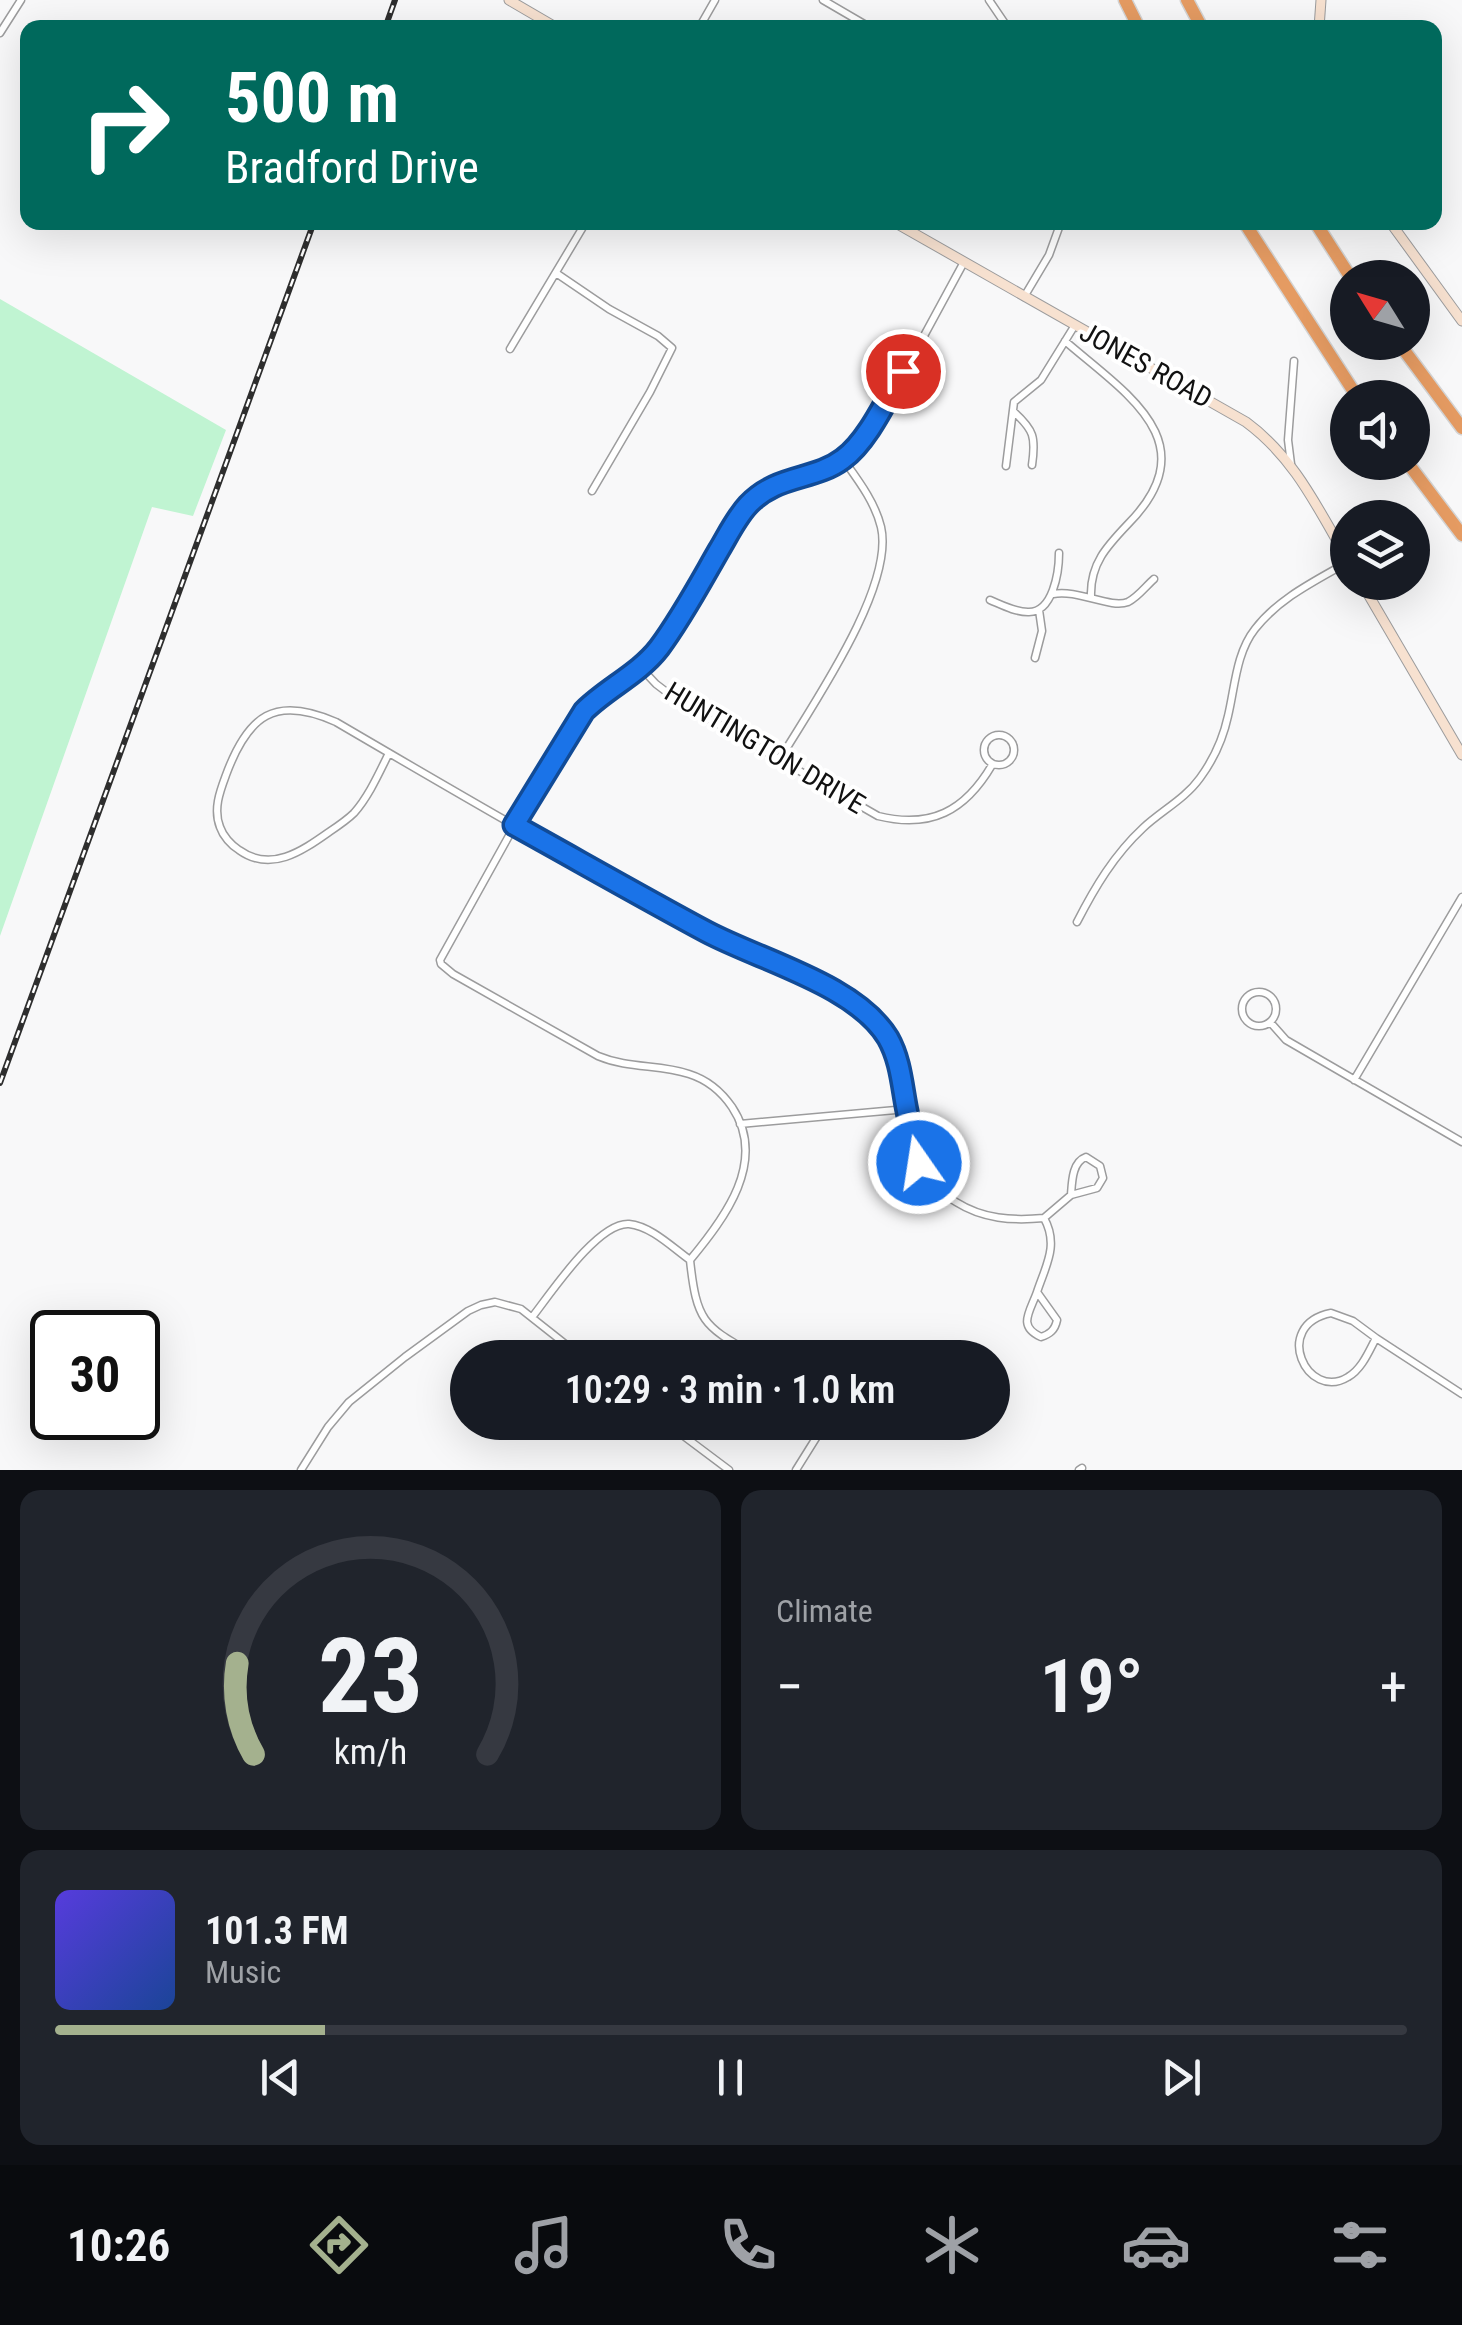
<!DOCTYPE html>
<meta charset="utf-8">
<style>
:root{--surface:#171b24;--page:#20242c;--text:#f1f3f6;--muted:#9ea1a6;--line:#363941;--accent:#a4b18e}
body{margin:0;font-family:"Roboto Condensed",sans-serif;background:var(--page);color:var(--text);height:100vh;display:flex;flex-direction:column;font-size:38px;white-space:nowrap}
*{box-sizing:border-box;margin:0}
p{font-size:32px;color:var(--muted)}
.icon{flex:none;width:55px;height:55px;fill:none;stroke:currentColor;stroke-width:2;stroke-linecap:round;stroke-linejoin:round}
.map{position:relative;height:1470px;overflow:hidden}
.side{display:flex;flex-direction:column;gap:20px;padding:20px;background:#0d0f14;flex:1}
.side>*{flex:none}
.top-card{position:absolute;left:20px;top:20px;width:1422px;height:210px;border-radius:20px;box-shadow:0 10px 40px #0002;background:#00695c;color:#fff;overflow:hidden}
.needle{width:65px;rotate:307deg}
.buttons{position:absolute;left:1330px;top:260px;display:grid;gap:20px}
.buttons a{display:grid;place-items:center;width:100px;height:100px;border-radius:50%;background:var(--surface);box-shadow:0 10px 40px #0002;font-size:50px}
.speed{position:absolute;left:30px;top:1310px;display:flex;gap:20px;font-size:50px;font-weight:700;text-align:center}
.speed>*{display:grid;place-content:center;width:130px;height:130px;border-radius:50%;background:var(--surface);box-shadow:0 10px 40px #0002;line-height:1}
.speed .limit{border:5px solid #111;border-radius:15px;background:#fff;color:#111}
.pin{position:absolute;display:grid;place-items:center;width:85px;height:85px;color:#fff;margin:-42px;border:5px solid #fff;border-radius:50%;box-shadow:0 2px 10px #0007}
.me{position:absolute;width:110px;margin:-55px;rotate:347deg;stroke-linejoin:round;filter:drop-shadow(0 0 8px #0008)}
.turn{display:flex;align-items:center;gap:35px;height:210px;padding:0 40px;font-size:45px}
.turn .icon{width:130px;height:130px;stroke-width:2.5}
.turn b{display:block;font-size:70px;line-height:85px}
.big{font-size:75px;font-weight:600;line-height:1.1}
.side .tile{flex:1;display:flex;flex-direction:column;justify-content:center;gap:15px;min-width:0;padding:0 35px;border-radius:20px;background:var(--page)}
.side .dial{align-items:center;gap:0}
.dial svg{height:260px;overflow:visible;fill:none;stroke:var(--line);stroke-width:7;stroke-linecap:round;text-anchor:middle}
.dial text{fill:var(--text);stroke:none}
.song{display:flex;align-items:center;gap:30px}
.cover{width:120px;height:120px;border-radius:15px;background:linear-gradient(135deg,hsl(250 70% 55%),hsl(220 70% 35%))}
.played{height:10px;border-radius:5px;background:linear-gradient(90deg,var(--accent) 20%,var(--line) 20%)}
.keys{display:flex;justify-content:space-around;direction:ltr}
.heat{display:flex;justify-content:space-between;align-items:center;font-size:55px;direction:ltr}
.side .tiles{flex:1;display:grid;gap:20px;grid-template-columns:1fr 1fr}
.tile:last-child{grid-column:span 2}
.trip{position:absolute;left:450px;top:1340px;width:560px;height:100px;border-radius:50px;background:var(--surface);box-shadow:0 10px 40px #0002;font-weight:600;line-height:100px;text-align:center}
.tabs{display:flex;height:160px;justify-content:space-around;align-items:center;background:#090b0e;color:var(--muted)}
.tabs .icon{width:70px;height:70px}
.tabs .selected{color:var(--accent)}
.tabs b{font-size:45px;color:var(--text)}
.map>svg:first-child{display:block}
</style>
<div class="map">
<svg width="1462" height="1470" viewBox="0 0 1462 1470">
<rect width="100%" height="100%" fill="#f8f8f9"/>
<path fill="#c0f4d2" d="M0 299 226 430 193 516 152 507 0 936Z"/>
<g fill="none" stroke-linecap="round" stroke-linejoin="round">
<defs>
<path id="street" d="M823 0 871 28
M989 0 1008 28
M699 28 715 0
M0 33 21 0
M556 273 609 309 658 336 672 348 650 392 592 491
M1024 297 1049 255 1061 222
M1065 341C1125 393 1209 442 1128 524 1107 546 1090 564 1091 596
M510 349 586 222
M1013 411C1034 430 1036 437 1032 465
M1291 464 1288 440 1294 361
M1006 466 1014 402 1041 380 1075 325
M1053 594C1078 589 1110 609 1128 602 1138 597 1146 586 1154 579
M990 600C1002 605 1015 612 1028 612 1053 613 1059 572 1059 553
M1035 658 1042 631 1039 610
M641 668 656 684 681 703 878 816C931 829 965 811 992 765
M984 750a15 15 0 1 1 30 0a15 15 0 1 1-30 0Z
M389 753C379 773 369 796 354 813 347 820 338 826 329 832 302 851 271 873 239 850 231 845 223 836 220 827 213 809 220 791 226 775 248 715 275 695 336 722 459 794 582 866 708 932 753 955 802 971 846 996 862 1005 879 1023 888 1039 919 1093 894 1165 956 1202 983 1219 1012 1221 1044 1218
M780 759C811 707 895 587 881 527 875 502 858 480 843 459
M1077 922C1095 887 1114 855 1143 828 1161 811 1185 799 1200 778 1214 759 1223 739 1228 716 1235 687 1236 653 1255 629 1279 598 1315 581 1348 562
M1242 1009a17 17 0 1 1 34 0a17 17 0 1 1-34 0Z
M1270 1022 1286 1040 1462 1142
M1354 1080 1462 897
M740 1124 907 1109
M1086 1157 1100 1166 1103 1178 1097 1188 1071 1195C1072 1182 1072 1162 1086 1157Z
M1044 1218 1071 1195
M1037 1292 1057 1320C1055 1330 1050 1334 1041 1337 1017 1326 1030 1312 1037 1292Z
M1037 1292C1046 1265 1059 1245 1044 1218
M1331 1313 1353 1321 1376 1338C1369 1351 1362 1369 1348 1377 1307 1402 1271 1325 1331 1313Z
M533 1316C551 1293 598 1222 629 1224 651 1226 673 1248 690 1260
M1376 1338 1462 1394
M760 1358C705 1326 697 1326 690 1260 725 1218 768 1161 732 1107 721 1091 708 1080 689 1074 659 1064 629 1069 598 1056L453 974 441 964 440 960 515 825 583 711 598 696 641 668 657 652 677 622 746 506 770 487 832 466 852 452 871 424 919 345 964 262
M665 1422 729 1470
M874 1422 896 1430
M301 1470 328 1427 349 1402 405 1357 468 1311 481 1305 495 1302 521 1309 583 1358
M796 1470 826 1422
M1079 1470 1082 1468"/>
<path id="secondary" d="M509 0 557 28
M1319 28 1321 0
M894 222 1246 422C1295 458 1318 509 1348 560
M1390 222 1462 321
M1361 582 1462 755"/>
<path id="highway" d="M1125 0 1139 28
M1187 0 1202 28
M1244 222 1358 398
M1315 222 1351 278
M1398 342 1462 428
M1407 462 1462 535"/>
</defs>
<use href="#street" stroke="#9c9c9d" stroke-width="9"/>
<use href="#secondary" stroke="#9c9c9d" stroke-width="11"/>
<use href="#highway" stroke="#d4d4d4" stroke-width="15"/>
<use href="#street" stroke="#fff" stroke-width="6"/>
<use href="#secondary" stroke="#f7e1d0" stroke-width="9"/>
<use href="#highway" stroke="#e59b62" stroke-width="12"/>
<defs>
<path id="rail" d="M385 28 395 0
M0 1083 314 222"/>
</defs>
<use href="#rail" stroke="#2e2e2e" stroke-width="6"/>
<use href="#rail" stroke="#fff" stroke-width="2.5" stroke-dasharray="8" stroke-linecap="butt"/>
</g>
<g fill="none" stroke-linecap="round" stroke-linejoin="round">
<defs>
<path id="route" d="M903 371C887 398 868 441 843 459 814 481 777 474 748 505 736 518 728 535 719 550 700 583 682 617 659 648 639 674 607 688 584 711L514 825C579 861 642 897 707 932 762 961 856 985 888 1038 901 1061 902 1087 907 1111 910 1129 915 1146 919 1163"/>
</defs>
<use href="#route" stroke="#114b97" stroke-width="25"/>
<use href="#route" stroke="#1a73e8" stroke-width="18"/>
</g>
<g text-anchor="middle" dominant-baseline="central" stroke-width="8" stroke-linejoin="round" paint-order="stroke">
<g font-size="28" fill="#111" stroke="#fff">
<text transform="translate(1146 365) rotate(29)">JONES ROAD</text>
<text transform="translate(765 748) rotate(31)">HUNTINGTON DRIVE</text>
</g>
</g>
</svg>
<div class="buttons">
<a><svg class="needle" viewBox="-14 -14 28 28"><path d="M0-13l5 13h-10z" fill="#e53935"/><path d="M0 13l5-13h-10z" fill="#9ea1a6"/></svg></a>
<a><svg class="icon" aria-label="sound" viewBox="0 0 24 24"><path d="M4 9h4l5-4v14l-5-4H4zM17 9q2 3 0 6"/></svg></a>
<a><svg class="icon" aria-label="layers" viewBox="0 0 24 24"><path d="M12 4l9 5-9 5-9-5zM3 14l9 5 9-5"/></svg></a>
</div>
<div class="speed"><div class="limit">30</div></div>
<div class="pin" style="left:903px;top:371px;background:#d93025"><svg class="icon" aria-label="arrive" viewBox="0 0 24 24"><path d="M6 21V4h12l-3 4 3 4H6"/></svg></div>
<svg class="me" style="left:919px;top:1163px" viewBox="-20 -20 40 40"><circle r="17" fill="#1a73e8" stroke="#fff" stroke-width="3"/><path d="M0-11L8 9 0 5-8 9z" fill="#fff"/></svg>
<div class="trip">10:29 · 3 min · 1.0 km</div>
<div class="top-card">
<div class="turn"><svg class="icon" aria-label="right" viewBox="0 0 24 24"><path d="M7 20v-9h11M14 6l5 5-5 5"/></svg><div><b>500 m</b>Bradford Drive</div></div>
</div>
</div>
<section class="side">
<div class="tiles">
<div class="tile dial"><svg viewBox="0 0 100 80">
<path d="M14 69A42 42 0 1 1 86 69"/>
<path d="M14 69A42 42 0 0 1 9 41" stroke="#a4b18e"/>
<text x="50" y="56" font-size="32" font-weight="700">23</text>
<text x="50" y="72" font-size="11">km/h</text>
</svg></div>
<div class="tile"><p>Climate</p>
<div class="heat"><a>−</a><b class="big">19°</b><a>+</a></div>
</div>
<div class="tile">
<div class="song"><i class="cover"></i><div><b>101.3 FM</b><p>Music</p></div></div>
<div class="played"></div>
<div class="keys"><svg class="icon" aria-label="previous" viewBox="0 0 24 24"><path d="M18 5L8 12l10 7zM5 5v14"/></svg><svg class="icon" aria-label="pause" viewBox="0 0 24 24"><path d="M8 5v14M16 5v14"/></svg><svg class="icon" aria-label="next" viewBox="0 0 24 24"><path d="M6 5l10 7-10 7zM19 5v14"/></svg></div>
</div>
</div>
</section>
<nav class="tabs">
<b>10:26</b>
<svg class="icon selected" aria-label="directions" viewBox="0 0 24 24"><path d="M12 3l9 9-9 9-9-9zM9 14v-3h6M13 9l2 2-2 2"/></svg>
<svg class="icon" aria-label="music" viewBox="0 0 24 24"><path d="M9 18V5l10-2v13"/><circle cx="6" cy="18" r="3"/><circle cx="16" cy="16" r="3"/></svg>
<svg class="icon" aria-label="phone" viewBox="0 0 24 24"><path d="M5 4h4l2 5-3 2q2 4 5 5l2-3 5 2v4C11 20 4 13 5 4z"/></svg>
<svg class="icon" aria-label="climate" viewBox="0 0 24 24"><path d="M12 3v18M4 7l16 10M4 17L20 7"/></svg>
<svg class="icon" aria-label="car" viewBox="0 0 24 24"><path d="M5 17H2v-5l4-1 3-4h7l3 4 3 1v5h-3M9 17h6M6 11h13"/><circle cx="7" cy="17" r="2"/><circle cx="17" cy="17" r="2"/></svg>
<svg class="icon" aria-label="filters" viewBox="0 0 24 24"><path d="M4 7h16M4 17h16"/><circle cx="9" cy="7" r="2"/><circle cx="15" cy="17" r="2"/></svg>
</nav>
